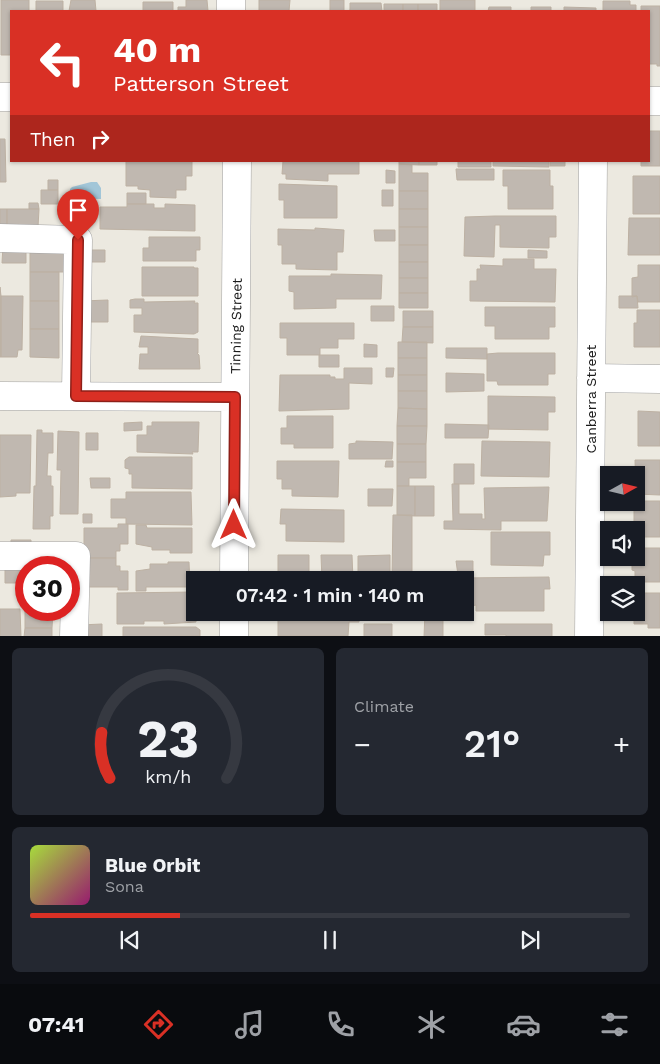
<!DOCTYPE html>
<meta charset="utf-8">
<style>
:root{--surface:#171b24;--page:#242831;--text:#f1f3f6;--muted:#9ea1a6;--line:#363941;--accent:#d93025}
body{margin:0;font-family:"Work Sans",sans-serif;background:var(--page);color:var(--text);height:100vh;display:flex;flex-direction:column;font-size:19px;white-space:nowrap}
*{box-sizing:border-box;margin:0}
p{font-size:16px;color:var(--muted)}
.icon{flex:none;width:28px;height:28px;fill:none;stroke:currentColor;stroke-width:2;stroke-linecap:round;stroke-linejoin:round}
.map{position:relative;height:636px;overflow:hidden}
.panel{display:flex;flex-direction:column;gap:12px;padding:12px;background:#0d0f14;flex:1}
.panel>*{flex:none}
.banner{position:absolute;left:10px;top:10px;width:640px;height:152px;border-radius:0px;box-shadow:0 1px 4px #0004;background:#d93025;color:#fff;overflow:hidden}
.needle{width:32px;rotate:82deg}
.fabs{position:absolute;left:600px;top:466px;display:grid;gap:10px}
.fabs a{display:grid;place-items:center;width:45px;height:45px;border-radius:0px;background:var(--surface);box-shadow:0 1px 4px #0004;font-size:25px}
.speed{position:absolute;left:15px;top:556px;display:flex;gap:10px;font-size:25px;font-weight:700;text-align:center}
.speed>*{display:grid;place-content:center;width:65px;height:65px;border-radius:50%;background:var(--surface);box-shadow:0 1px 4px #0004;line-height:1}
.speed .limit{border:8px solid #d22;background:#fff;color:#111}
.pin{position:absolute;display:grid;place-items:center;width:42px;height:42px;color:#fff;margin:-51px -21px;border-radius:50% 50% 50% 0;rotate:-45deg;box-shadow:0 0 5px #0007}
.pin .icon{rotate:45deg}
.me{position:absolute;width:55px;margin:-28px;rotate:0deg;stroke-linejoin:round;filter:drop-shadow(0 0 4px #0008)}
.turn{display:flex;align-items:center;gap:18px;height:105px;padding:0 20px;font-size:22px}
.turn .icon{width:65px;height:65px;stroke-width:2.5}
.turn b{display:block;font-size:35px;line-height:42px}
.then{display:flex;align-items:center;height:48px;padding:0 20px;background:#0003;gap:10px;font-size:19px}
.big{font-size:38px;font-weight:600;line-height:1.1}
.panel .tile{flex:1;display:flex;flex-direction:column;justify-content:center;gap:8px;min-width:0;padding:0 18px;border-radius:8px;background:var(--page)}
.panel .dial{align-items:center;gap:0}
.dial svg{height:130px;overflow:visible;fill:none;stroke:var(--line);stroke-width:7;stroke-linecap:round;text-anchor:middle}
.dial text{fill:var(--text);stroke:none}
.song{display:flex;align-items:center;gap:15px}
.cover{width:60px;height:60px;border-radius:8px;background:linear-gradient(135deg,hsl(80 70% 55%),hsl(320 70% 35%))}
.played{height:5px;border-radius:2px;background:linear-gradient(90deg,var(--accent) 25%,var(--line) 25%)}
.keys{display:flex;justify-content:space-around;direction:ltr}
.heat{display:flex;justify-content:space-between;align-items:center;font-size:28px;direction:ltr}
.panel .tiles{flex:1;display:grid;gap:12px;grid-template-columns:1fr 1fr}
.tile:last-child{grid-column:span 2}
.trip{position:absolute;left:186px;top:571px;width:288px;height:50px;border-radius:0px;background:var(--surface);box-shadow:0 1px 4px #0004;font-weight:600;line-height:50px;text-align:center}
.tabs{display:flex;height:80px;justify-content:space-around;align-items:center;background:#090b0e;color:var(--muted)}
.tabs .icon{width:35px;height:35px}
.tabs .active{color:var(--accent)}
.tabs b{font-size:22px;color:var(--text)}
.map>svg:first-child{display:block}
</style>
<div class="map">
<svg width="660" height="637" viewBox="0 0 660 637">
<rect width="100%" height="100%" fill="#ece9e0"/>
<path fill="#a2c6d8" d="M91 182H97L101 188V199L70 198V189L72 187Z"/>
<path fill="#c0b8b0" stroke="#bdb1a3" d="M1 0H29V11H11V55H1Z
M71 0H95L96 11H69Z
M186 0H207L208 11H178V7H186Z
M259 0H290L289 11H259Z
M330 0H344V11H330Z
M440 0H475V11H440Z
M36 1H63V11H36Z
M603 1H630V5H636V11H603Z
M143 2H173V11H143Z
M350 3H381L382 11H348L350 10Z
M384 4H403V11H384Z
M403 4H418V11H403Z
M418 4H437V11H418Z
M641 6H660V66H657V64H649V11H641Z
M489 7H511V11H488Z
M531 7H551V11H531Z
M564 7 596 8V11H564Z
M649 131H660V166H641V161H649Z
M0 139H5L6 182H0Z
M126 161H192V176H186V190H176V198L150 197V190L138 189V186H126Z
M283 161H359V174H328V181L286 179V174H282Z
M399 161H419V165L399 164Z
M419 161H437V165H419Z
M458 161H491V167H458Z
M493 161H549V167L493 166Z
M550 161H565V166H550Z
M399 164 412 165V173H428V191H399Z
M456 169H494V180H457Z
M386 170 395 171V183H386Z
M503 170H550V186H553V209H508V186H503Z
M633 176H660V214H633Z
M48 180H58V190H48Z
M279 184 337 186V218H284V200H279Z
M41 190H58V204H41Z
M382 190H393V206H382Z
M399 191H428V209H399Z
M127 193H146V204H127Z
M29 203H38L39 209H29Z
M127 204H154V208H165V204L195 205V231L100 229V207H127Z
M0 209H7V234L0 229Z
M7 209H39L38 227 7 234Z
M399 209H428V227H399Z
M495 216H556V237H549V248L500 247V225H495L494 257 464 256 465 217Z
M629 218H660V255H628Z
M399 227H428V245H399Z
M315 228 344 230 343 252H337V270L296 269V264H282V245H278V229L315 230Z
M374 230H395V241H375Z
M149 237H200V250H196V261H143V248H149Z
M399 245H428V262H399Z
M3 246H26V263H2Z
M30 249 69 250V272H30Z
M86 250H105V262H86Z
M528 250 547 251V258H528Z
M503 259H534V269H556L555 302 470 301V281H477V269H481L480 265 503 266Z
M399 262H428V278H399Z
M638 265H660V302H638L637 296 632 297V278L638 277Z
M142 267H194V268H198V296H142Z
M30 272H59V301H30Z
M331 274 382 275 381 299H336V308L294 309V292L289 291V276H331Z
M399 278H428V293H399Z
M0 287 1 296V357H0Z
M399 293H428V308H399Z
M1 296H23L22 350H18L17 357H1Z
M619 296H637L638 308H619Z
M135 299H144V302L195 301 194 303H198V332L194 334 134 332V315H142V308H130V300Z
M108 300V322H83L82 301Z
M30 301H59V329H30Z
M371 306H394V321H371Z
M485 307H555V327H549V339H495V326H485Z
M637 310H660V347H634V323H637Z
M403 311H433V327H403Z
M280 323H354V339H338V348H320V355H287V338H280Z
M403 327H433V343L402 342Z
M30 329H59V358L30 357Z
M141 336 198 339V353H197L199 355 200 369H139L140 354H148V347H139Z
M398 342H427V358H398Z
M364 344 377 345V357H364Z
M446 348H487V359L446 358Z
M498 353H555V374H548V385H498L497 381H487V354Z
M319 355H339V367H319Z
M398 358H427V375H398Z
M344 368H372V384L349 383V409L279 411 280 375H330V377H335V379H344Z
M386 368H394L393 377H386Z
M446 373 484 374V391L446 392Z
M398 375H427V391H398Z
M398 391H427V409L398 408Z
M488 396 555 397V412H548V430L488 429Z
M398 408 427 409V426H397Z
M638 411 660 412V446H638Z
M287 416H333V448H294V444H281V428H287Z
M142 422V430L124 431V423Z
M152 422H199L198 452H192L193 454 137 452V435H147V426H152Z
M445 424 489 425 488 438H445Z
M397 426H427L426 444H397Z
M37 430H42V433H53V453H48L47 476H51V486H53V516H50V529H33L34 486H36Z
M58 431 79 432 78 514H60L61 470H57Z
M86 433H98V450H86Z
M0 435H31L30 493H16V496L0 497Z
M356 441 393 442 392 459H349V444L356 443Z
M482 441 550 442 549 477 481 476Z
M397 444H426V462H397Z
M129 457H192V489L132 488V474H129V469L125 468V460Z
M635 460H660V495L636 494Z
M277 461H339L338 497 292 496V489H282V479H277Z
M386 461H393V467H385Z
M397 462H426V478H409V486H397Z
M454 464H474V484H454Z
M90 478H110V488H91Z
M452 484H459V514H482V519H485L484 488 549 487 547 521H501V530L444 529V521H453Z
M397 486H415V516L397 515Z
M415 486H434V516H415Z
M368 489H393L392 506H368Z
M126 492H191L192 525 126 524V518H111V499H126Z
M636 501H660V537H636V530H634V502H636Z
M281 509 344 510V542L286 541V524H280Z
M83 514H92V523H83Z
M393 515H412V580H392Z
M118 524H128V544H120V551H116V558H84V528H118Z
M136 525H146L147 528H192V553H170V550H152V547L136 544Z
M491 532H550V555H544L543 566 491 565Z
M11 540H31V551H11Z
M636 548H660V582H635V571L632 570V558H636Z
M278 555H309V580H278Z
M321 555H352L353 580H322Z
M390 555V580H358V556Z
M84 558H116V566H120V571H128V590H118V587H84Z
M456 561H473V571H471V575H458Z
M5 562H24V583H5Z
M168 562H189L190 587H146V591H136V571L150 569V564H168Z
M549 577 550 589H544V611H476V605L472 606 473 619 454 620V612H465V580H461V578Z
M194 592 196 622 164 624V621H144V624H117V593Z
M637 593H660V628H648V624H634V612H636L637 611Z
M25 599 26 610H53L52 628H25Z
M0 609H20L21 637H0Z
M278 612H359V622H349L348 636H278Z
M425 612H443V637H424Z
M102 624V637H80V625Z
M364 624H392V637H364Z
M485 624H552V637H506V635H485Z
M123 627H196L200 630V636L123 637Z
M25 628H52V637H24Z"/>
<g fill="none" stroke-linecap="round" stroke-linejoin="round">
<defs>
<path id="minor" d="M231 11V0
M0 97H11
M649 101H660
M0 238 78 240 76 396
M591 378 660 379
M0 396 235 397
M0 556H76L74 637
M234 580 237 161
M234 637V612
M589 637 593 161"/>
</defs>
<use href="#minor" stroke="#a2a2a2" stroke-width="29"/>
<use href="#minor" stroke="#fff" stroke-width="28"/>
</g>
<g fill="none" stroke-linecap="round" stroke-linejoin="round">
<defs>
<path id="route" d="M78 240 76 396 235 397 234 525"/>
</defs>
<use href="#route" stroke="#8d1f18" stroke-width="12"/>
<use href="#route" stroke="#d93025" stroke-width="9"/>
</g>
<g text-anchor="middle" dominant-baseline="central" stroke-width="4" stroke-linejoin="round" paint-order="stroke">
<g font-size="14" fill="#1b1b1b" stroke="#fff">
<text transform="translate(236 326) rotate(-89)">Tinning Street</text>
<text transform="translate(591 399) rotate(-90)">Canberra Street</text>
</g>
</g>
</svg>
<div class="fabs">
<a><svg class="needle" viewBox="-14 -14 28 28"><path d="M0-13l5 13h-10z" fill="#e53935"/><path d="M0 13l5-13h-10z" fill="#9ea1a6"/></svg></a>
<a><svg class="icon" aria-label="sound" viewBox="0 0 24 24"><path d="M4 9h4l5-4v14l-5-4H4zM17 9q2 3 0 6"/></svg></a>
<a><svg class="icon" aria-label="layers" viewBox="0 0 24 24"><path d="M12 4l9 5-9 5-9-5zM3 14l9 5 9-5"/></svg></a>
</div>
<div class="speed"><div class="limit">30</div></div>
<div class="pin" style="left:78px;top:240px;background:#d93025"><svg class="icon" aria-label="arrive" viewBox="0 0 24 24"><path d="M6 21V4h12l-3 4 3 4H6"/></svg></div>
<svg class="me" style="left:234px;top:525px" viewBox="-20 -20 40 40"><path d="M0-17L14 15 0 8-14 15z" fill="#d93025" stroke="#fff" stroke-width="4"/></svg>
<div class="trip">07:42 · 1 min · 140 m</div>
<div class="banner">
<div class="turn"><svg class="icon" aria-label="left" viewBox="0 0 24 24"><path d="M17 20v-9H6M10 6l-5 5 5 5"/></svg><div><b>40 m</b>Patterson Street</div></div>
<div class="then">Then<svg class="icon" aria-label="right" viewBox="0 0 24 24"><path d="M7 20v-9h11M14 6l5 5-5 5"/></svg></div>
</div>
</div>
<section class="panel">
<div class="tiles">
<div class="tile dial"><svg viewBox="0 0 100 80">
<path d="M14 69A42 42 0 1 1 86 69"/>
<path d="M14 69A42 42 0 0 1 9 41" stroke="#d93025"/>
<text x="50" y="56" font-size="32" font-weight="700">23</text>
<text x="50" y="72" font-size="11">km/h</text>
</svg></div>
<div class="tile"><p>Climate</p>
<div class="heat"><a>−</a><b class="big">21°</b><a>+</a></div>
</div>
<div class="tile">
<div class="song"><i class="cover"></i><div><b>Blue Orbit</b><p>Sona</p></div></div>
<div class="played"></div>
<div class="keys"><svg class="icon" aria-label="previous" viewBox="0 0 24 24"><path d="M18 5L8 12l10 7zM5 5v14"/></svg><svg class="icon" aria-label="pause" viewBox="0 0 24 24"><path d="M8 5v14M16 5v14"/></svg><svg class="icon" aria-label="next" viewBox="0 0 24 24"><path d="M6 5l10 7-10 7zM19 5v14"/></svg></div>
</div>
</div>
</section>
<nav class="tabs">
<b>07:41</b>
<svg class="icon active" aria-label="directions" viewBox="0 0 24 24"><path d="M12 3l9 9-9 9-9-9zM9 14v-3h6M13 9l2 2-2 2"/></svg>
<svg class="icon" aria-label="music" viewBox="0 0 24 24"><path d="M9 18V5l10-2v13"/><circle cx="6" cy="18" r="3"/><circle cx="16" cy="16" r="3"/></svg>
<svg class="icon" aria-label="phone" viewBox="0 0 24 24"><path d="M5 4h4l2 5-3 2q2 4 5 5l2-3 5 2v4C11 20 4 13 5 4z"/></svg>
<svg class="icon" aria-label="climate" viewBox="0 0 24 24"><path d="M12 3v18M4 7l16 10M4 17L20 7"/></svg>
<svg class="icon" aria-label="car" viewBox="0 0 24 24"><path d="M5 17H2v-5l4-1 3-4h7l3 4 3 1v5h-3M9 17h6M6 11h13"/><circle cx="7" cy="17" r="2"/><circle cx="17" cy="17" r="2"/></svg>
<svg class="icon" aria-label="filters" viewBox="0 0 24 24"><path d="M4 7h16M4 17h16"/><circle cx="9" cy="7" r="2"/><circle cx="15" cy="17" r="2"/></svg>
</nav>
